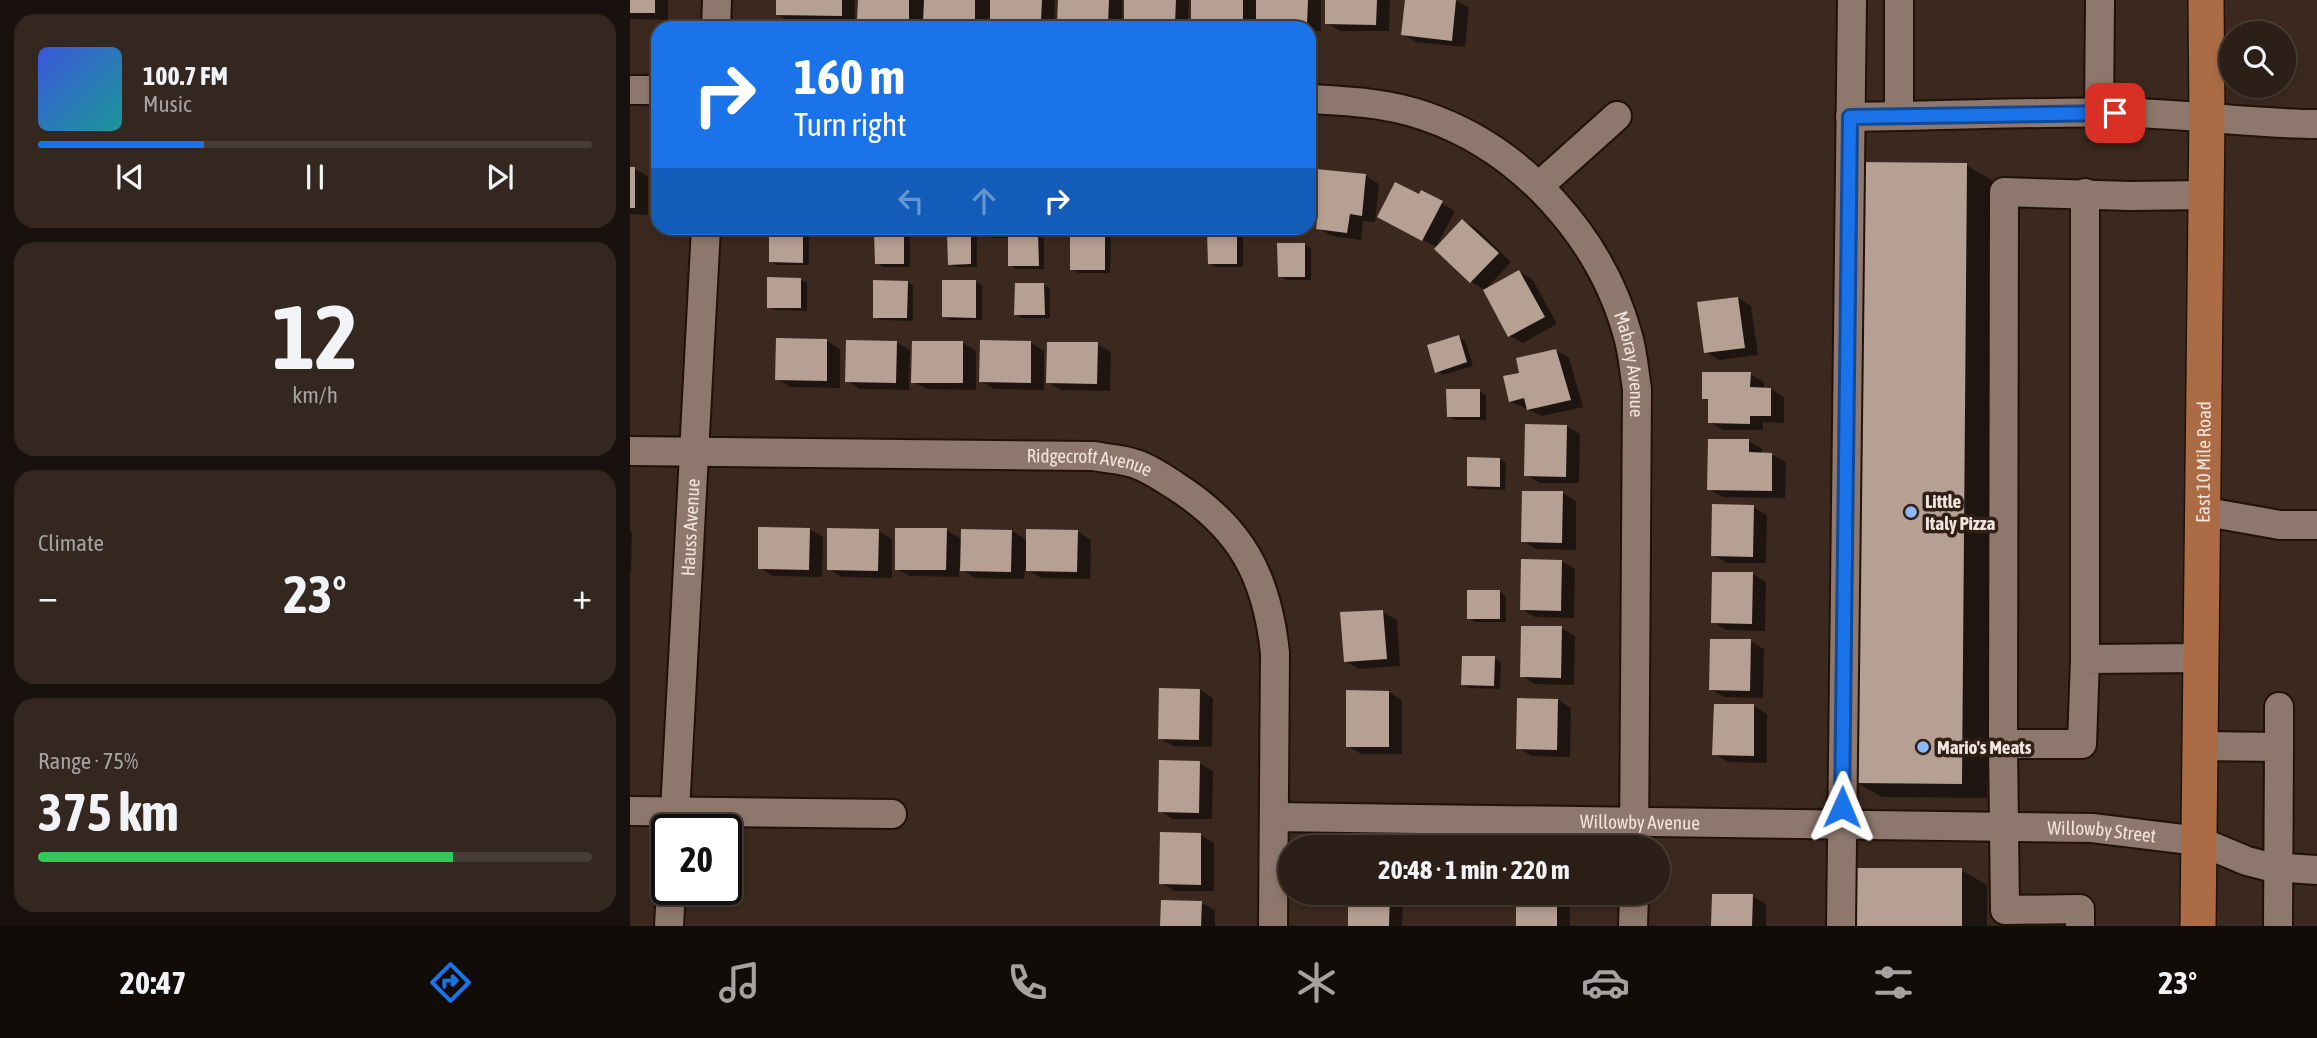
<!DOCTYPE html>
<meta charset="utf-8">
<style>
:root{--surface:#2c1f17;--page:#342720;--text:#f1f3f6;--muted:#a6a2a1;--line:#483d36;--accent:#1a73e8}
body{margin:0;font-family:"Asap Condensed",sans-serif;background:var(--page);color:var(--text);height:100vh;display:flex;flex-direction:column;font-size:26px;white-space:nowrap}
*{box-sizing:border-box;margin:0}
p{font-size:23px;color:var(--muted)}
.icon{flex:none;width:38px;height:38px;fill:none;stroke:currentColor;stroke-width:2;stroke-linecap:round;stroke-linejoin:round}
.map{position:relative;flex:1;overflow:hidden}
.details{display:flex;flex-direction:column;gap:14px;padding:14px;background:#18110d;width:630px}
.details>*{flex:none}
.banner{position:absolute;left:21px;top:21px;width:665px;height:214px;border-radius:21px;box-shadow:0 4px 10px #0003,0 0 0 2px var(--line);background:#1a73e8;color:#fff;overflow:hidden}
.controls{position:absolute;left:1589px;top:21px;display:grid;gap:14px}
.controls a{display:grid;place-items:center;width:77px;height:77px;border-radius:50%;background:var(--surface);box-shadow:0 4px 10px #0003,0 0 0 2px var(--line);font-size:35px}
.speed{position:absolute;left:21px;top:814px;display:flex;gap:14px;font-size:35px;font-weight:700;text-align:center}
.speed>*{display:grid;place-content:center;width:91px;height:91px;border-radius:50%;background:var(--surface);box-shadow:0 4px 10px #0003,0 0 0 2px var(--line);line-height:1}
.speed .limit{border:4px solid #111;border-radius:10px;background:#fff;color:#111}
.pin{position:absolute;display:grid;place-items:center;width:60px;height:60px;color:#fff;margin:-30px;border-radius:14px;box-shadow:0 4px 10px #0006}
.me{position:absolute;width:77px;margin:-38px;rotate:1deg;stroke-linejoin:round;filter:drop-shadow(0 0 5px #0008)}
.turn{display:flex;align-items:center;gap:24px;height:147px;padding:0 28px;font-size:32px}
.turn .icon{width:91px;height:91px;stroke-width:2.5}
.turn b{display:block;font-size:49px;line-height:60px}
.lanes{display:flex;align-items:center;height:66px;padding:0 28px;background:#0003;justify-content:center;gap:35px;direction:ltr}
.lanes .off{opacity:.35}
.big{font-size:52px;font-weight:700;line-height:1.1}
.details .tile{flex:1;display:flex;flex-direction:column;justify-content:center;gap:10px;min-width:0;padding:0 24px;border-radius:21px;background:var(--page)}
.details .dial{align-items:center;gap:0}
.dial b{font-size:91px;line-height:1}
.song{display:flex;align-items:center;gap:21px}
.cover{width:84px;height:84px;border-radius:10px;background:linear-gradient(135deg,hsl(230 70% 55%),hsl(180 70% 35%))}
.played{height:7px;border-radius:4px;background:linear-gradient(90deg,var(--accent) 30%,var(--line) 30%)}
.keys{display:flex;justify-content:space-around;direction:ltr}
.heat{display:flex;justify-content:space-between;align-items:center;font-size:38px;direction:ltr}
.charge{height:10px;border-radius:5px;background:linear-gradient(90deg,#34c759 75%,var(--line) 0)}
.trip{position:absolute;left:648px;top:835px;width:392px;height:70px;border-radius:35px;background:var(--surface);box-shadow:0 4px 10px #0003,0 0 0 2px var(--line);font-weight:700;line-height:70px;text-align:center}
.menu{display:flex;height:112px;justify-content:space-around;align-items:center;background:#120c09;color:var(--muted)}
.menu .icon{width:49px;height:49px}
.menu .active{color:var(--accent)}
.menu b{font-size:32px;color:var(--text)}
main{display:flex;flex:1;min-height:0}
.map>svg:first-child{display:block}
</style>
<main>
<section class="details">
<div class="tile">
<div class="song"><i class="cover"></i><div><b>100.7 FM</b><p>Music</p></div></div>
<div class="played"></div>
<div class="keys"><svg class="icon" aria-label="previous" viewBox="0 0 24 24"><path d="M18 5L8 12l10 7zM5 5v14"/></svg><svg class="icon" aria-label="pause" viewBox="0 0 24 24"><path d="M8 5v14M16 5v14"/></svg><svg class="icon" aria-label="next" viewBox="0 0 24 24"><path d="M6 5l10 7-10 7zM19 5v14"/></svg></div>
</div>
<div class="tile dial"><b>12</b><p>km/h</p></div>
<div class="tile"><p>Climate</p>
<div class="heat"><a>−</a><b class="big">23°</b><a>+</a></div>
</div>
<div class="tile"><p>Range · 75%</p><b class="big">375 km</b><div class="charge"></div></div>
</section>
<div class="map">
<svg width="1687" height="926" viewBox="0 0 1687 926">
<rect width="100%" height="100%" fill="#3b291f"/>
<path fill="#0007" d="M0 0H38V20L0 19Z
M148 0H225V23L161 22 147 14Z
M229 0H425L424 28 375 27 358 17V28H308L292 19V28L243 27 229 19Z
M429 0H492V28H439L429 22Z
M496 0H559L558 28H505L496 23Z
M563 0H691V31H679V28H637L626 22V28H572L563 23Z
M697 0H760L759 31H710L697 23Z
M776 0 826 1 839 8 835 47 786 42 773 34Z
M1336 165 1362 180 1357 798 1252 797 1226 782Z
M0 169H5L18 176V215L0 214Z
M687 171 736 176 749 184 745 222 733 221 731 240 702 236 688 228 690 213 683 209Z
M792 192 825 211 806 247 763 224Z
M833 221 846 228 881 262 855 290 841 282Z
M141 228H174L179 230V265H147L140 261Z
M348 228H382V236H408L414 239V269H386L380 265V238H362L348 230Z
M341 233 347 237V267H326L319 264Z
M274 234 280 237V267H253L246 263Z
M607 234 613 237V267H586L579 263Z
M474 235 481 238 480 273H448L442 269Z
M675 245 681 248V280H656L649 276Z
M889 272 903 280 927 324 893 343 880 336Z
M171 280 177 283V311L145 310 139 307Z
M277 282 283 286V321L251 320 244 317Z
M346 282 352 285V320H320L314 316Z
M414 285 420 288V318H392L386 314Z
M1108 298 1121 306 1128 355 1089 360 1076 352Z
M829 337 835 341 843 366 813 375 807 371Z
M197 341 210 349V388L160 387 147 379Z
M267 343 280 350 279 390 230 389 217 381Z
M333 343 346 351V390L297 389 283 382Z
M401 343 414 351V390L364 389 351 381Z
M467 344 481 352 480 391 431 390 417 382Z
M926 350 939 358 953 407 912 416 880 401 891 374Z
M1120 374 1134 382V389H1141L1154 397V423L1133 422V430H1093L1080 422V402L1074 398Z
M850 391 856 395V420H825L818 416Z
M936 426 950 434 949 483H910L896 475Z
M1119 441 1132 449V454L1142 455 1156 462 1155 498 1093 497 1079 489Z
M870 459 876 463 875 490 845 489 838 485Z
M933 493 946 501V550L906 549 893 541Z
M1123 507 1137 515 1136 563H1097L1083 555Z
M179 529 193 537 192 577 143 576 130 568Z
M316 530 332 539 382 531 398 541 448 532 461 540 460 579 411 578 395 568 394 579 345 578 329 568V577L280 576 266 569Z
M0 531 2 532 1 572H0Z
M248 531 262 539V578L212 577 199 569Z
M931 561 945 569 944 618 905 617 891 609Z
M1123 574 1136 582 1135 631 1096 630 1083 622Z
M870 592 876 596V622H845L839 618Z
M753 612 767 620 770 666 729 669 715 661Z
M931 628 945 636 944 685 905 684 892 676Z
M1120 641 1134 649 1133 698 1094 697 1080 689Z
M864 658 871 662 870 689 839 688 833 685Z
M570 690 583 698 582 747 543 746 530 738Z
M759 692 772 700V754H731L718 746Z
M928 700 941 708 940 757 902 756 888 748Z
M1124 706 1137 714V763L1098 762 1084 754Z
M569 763 583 771 582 819H543L530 811Z
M571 835 584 843V891H544L531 883Z
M1331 870 1357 885V926H1226Z
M720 892H760L773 900 772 926H719Z
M888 892H940V926H888Z
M1123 896 1136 904V926H1083Z
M571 903 585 910V926H532Z"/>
<path fill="#b69f93" d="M0 0H25V13H0Z
M146 0H212V16L146 15Z
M228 0H279V21L227 20Z
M294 0H345V22H293Z
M360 0H412L411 21 360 20Z
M428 0H479L478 24 427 23Z
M494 0H546L545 24H494Z
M561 0H613V24L561 23Z
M626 0H678L677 24H626Z
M695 0H747L746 25 695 24Z
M775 0H826L822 41 771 35Z
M1229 162 1337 163 1332 784 1224 783Z
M0 167H5V208H0Z
M686 169 736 174 732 216 720 214 717 233 686 229 688 211 681 210Z
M765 182 789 194 791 190 813 201 792 241 747 217Z
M832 219 869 253 840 283 804 249Z
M139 228H173V263L139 262Z
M244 232H274V264H245Z
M317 232H341V264L318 265Z
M577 232H607V264H578Z
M440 233H475V270H440Z
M378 234H408L409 266H378Z
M647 243H675V277H648Z
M889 270 915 317 878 337 853 290Z
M137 277 171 278V308H137Z
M243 280 278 281 277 318H243Z
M312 280H346V318L312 317Z
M385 283H414L415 315H384Z
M1108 297 1115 348 1074 353 1067 302Z
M829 335 837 362 805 373 797 345Z
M146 338 197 339V381L145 380Z
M216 340 267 341 266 383 215 382Z
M350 340 401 341V383L349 382Z
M282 341H333V383H281Z
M417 342H468L467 384 416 383Z
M926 349 941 400 897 410 894 398 879 402 873 376 889 373 886 358Z
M1072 372H1121L1120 387 1141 388V416H1120V424L1078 423V399H1072Z
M816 389H850V417H817Z
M895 424 937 425 936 477 894 476Z
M1078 439H1119V452L1142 453V491L1077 490Z
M837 457 870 458V487L837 486Z
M892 491H933L932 543 891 542Z
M1082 504 1124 505 1123 557 1081 556Z
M128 527 180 528 179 570 128 569Z
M197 528 249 529 248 571 197 570Z
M265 528H317L316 570H265Z
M331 529 382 530 381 572 330 571Z
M396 529 448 530 447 572 396 571Z
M891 559 932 560 931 611 890 610Z
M1082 572H1123L1122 624 1081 623Z
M837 590H870V619H837Z
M753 610 757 659 714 662 710 612Z
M891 626H932L931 678 890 677Z
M1080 639H1121L1120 691 1079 690Z
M832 656H865L864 686 831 685Z
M529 688 570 689 569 740 528 739Z
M716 690 759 691V747H716Z
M887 698 928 699 927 750 886 749Z
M1084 704H1124V756L1082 755Z
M529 760 570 761 569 813 528 812Z
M530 832 571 833V885L529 884Z
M1225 868H1332V926H1225Z
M718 892H760L759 926H718Z
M886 892H927V926H886Z
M1082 894H1123L1122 926H1081Z
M531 900 572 901 571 926H530Z"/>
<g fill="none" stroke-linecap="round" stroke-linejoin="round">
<defs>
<g id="minor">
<path d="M1269 0V116C1347 115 1426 111 1505 113 1566 115 1626 124 1687 124"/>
<path d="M86 28 87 0"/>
<path d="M0 90H28"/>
<path id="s1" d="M679 99C718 101 758 103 795 116 892 149 971 237 998 336 1003 353 1004 371 1007 389L1004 847"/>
<path d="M1469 114 1470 0"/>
<path d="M1220 117 1269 116"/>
<path d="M909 186 987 116"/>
<path id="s2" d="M0 451 464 456C477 459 493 459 506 464 520 469 532 477 544 485 611 527 637 576 645 653L643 926"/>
<path d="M1571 511 1650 525H1687"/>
<path d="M1455 659V193"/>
<path d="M1649 707V747"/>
<path d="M1373 744H1452L1455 659 1570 658"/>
<path d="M1569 746 1649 747 1648 926"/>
<path d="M0 811 262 814"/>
<path id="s3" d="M644 817 1462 828 1569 841 1617 861 1640 867 1687 870"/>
<path id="s4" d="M44 830 76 228"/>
<path d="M39 926 41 889"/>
<path d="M1003 926 1004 892"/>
<path d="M1211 926 1222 0"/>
<path d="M1450 926V909L1375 910 1373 744 1374 192 1500 196 1575 195"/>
</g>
<g id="major">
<path id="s5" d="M1568 926 1577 116 1576 0"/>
</g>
</defs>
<use href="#minor" stroke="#211108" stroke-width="32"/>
<use href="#major" stroke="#211108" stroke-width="38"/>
<use href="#minor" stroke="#8e786d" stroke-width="28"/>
<use href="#major" stroke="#ab6c45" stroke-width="35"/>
</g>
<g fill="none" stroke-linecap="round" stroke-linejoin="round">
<defs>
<path id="route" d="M1212 807 1220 117 1485 113"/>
</defs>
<use href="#route" stroke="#114b97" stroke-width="18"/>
<use href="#route" stroke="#1a73e8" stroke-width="12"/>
</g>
<g fill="#8db9fc" stroke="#301f16" stroke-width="2.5">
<circle cx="1281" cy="512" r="7"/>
<circle cx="1293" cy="747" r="7"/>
</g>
<g text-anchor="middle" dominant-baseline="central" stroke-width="7" stroke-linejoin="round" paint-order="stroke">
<g font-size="19" fill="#f0e4dd" stroke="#301f16">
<text stroke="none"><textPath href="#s1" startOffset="457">Mabray Avenue</textPath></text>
<text stroke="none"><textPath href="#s5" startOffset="464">East 10 Mile Road</textPath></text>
<text stroke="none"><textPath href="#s2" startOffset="460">Ridgecroft Avenue</textPath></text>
<text stroke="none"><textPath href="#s4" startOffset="303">Hauss Avenue</textPath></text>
<text stroke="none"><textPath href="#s3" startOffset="366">Willowby Avenue</textPath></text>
<text stroke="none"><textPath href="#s3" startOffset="828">Willowby Street</textPath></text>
</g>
<g font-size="19" font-weight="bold" fill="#f0e4dd" stroke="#301f16" text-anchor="start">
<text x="1295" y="501">Little<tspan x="1295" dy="22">Italy Pizza</tspan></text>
<text x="1307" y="747">Mario's Meats</text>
</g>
</g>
</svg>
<div class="controls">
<a><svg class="icon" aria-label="search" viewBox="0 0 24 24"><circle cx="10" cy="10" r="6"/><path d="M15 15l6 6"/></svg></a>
</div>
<div class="speed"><div class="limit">20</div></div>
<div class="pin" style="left:1485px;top:113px;background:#d93025"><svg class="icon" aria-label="arrive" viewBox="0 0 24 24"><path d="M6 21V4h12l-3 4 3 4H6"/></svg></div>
<svg class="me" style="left:1212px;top:807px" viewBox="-20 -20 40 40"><path d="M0-17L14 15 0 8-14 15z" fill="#1a73e8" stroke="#fff" stroke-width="4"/></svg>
<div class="trip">20:48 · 1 min · 220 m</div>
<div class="banner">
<div class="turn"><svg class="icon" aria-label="right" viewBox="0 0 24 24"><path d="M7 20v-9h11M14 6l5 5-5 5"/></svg><div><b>160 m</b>Turn right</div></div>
<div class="lanes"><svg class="icon off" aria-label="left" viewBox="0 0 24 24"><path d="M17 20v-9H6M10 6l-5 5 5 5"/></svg><svg class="icon off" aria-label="ahead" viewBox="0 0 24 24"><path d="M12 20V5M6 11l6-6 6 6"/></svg><svg class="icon" aria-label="right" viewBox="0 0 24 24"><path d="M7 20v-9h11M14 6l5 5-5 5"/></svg></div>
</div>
</div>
</main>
<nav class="menu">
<b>20:47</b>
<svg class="icon active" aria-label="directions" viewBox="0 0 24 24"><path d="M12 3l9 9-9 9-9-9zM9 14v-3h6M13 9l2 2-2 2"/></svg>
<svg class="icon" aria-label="music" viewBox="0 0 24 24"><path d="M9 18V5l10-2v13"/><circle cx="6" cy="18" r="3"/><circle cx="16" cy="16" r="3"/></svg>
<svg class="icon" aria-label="phone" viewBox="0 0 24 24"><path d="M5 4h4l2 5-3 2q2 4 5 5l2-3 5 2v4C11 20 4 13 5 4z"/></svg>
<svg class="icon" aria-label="climate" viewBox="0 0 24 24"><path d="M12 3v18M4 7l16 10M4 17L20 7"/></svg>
<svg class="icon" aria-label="car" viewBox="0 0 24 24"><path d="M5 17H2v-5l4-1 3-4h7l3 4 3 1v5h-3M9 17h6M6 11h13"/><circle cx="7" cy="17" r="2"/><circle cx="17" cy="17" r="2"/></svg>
<svg class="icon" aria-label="filters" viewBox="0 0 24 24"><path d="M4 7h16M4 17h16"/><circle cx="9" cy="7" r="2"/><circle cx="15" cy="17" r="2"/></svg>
<b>23°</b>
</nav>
